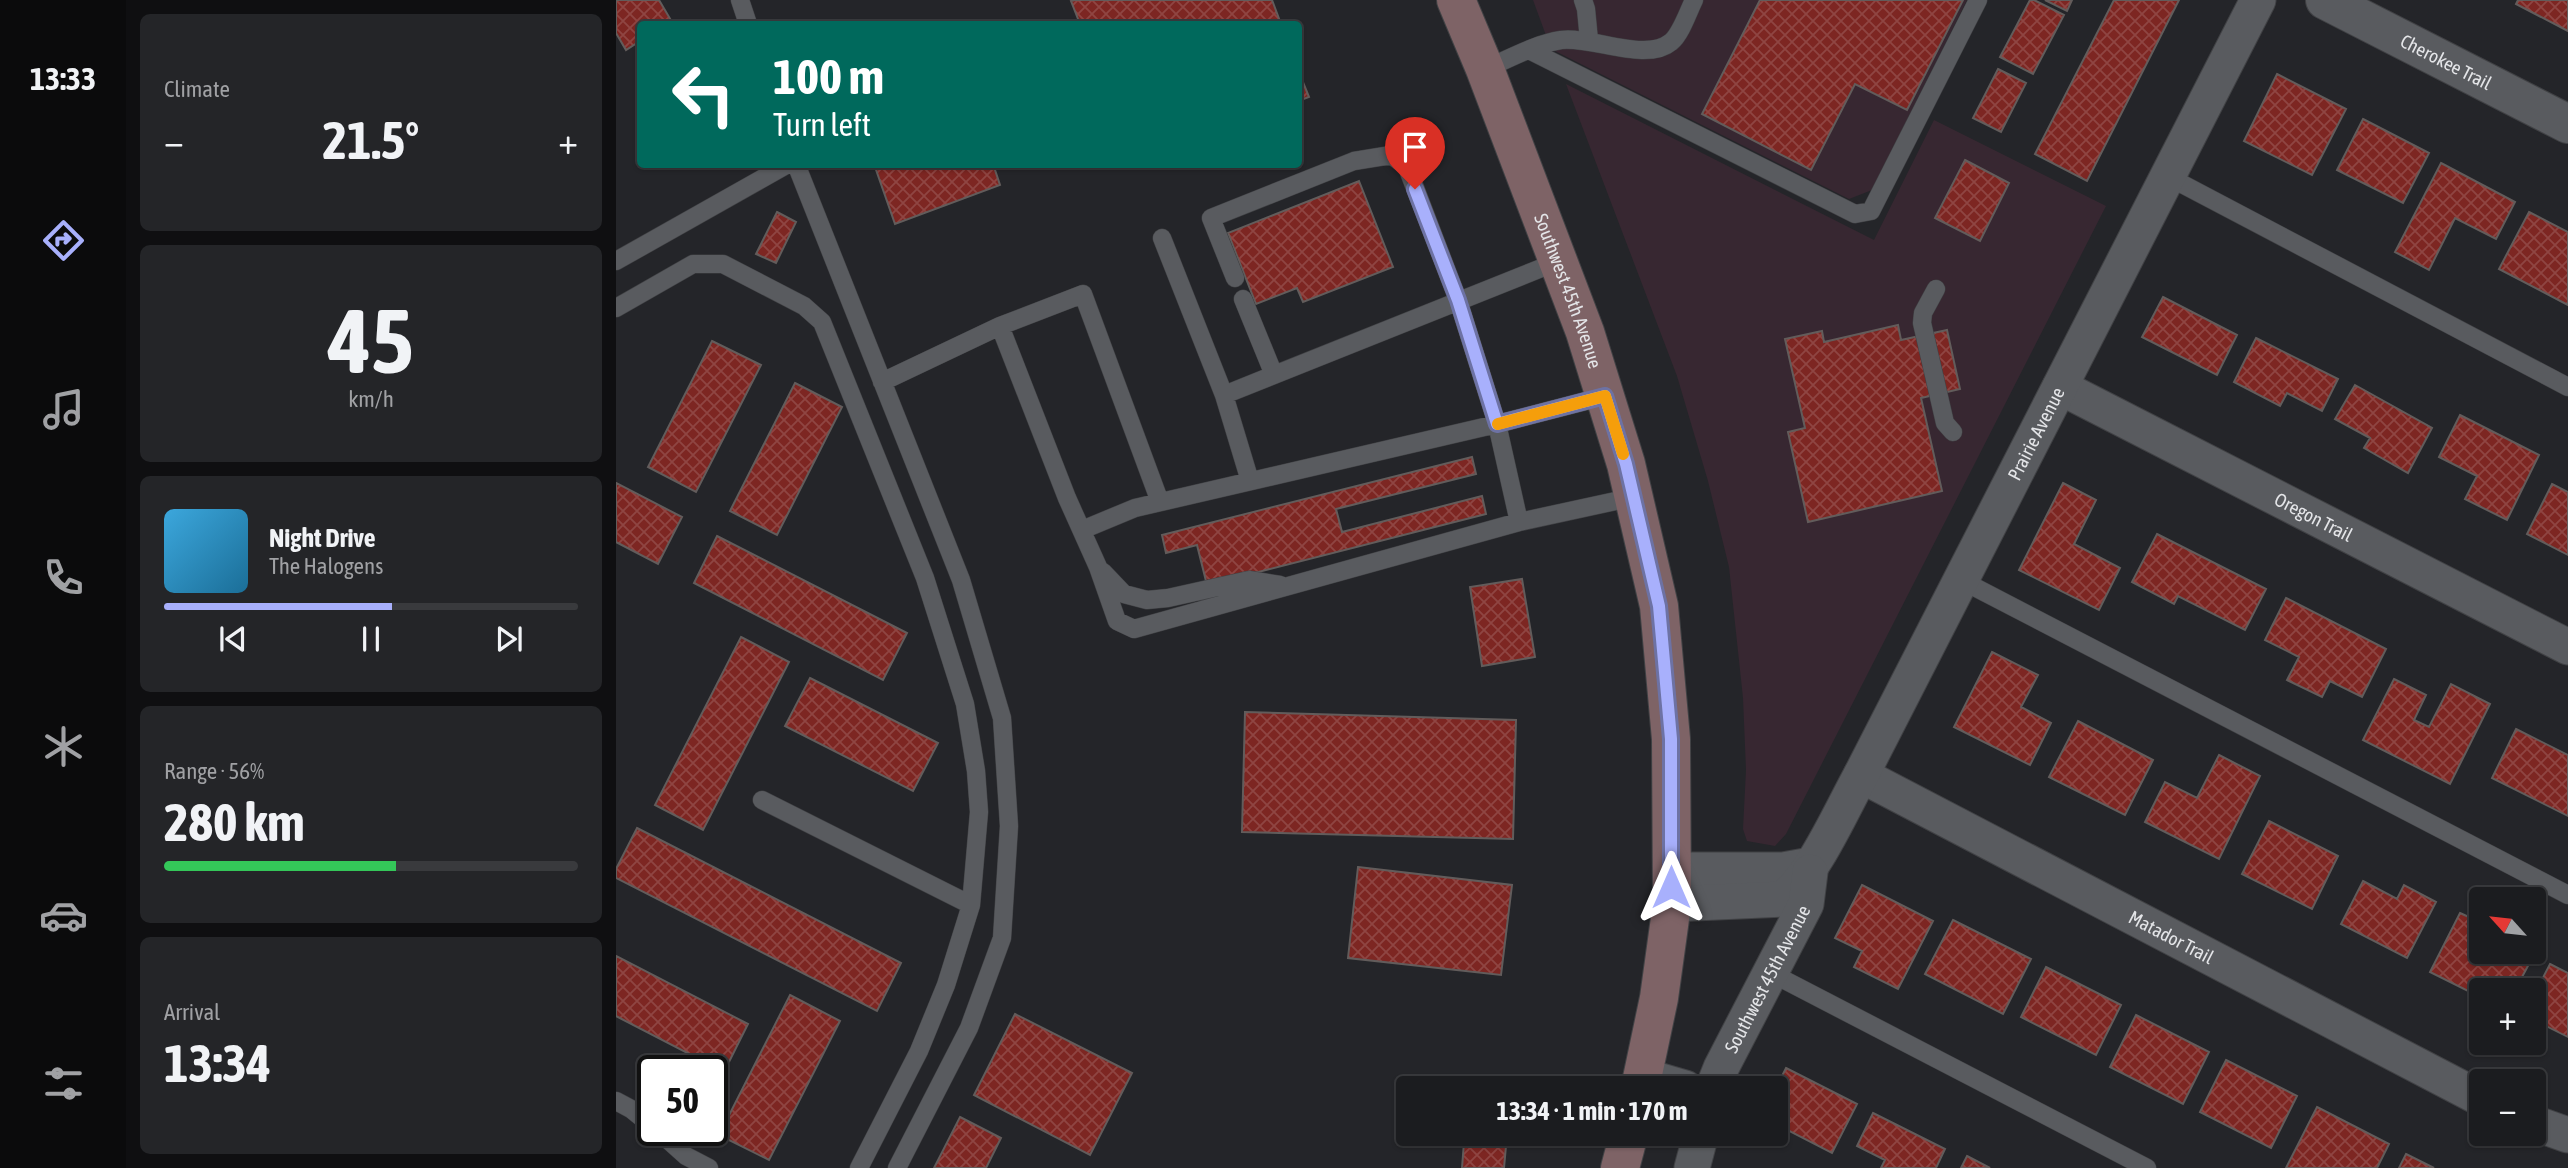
<!DOCTYPE html>
<meta charset="utf-8">
<style>
:root{--surface:#1b1c1f;--page:#242528;--text:#f1f3f6;--muted:#a0a1a4;--line:#393a3d;--accent:#a8b0fc}
body{margin:0;font-family:"Asap Condensed",sans-serif;background:var(--page);color:var(--text);height:100vh;display:flex;flex-direction:column;font-size:26px;white-space:nowrap}
*{box-sizing:border-box;margin:0}
p{font-size:23px;color:var(--muted)}
.icon{flex:none;width:38px;height:38px;fill:none;stroke:currentColor;stroke-width:2;stroke-linecap:round;stroke-linejoin:round}
.map{position:relative;flex:1;overflow:hidden}
.sheet{display:flex;flex-direction:column;gap:14px;padding:14px;background:#0f0f11;width:490px}
.sheet>*{flex:none}
.guide{position:absolute;left:21px;top:21px;width:665px;height:147px;border-radius:7px;box-shadow:0 2px 5px #0004,0 0 0 2px var(--line);background:#00695c;color:#fff;overflow:hidden}
.needle{width:46px;rotate:297deg}
.controls{position:absolute;left:1853px;top:887px;display:grid;gap:14px}
.controls a{display:grid;place-items:center;width:77px;height:77px;border-radius:7px;background:var(--surface);box-shadow:0 2px 5px #0004,0 0 0 2px var(--line);font-size:35px}
.speed{position:absolute;left:21px;top:1055px;display:flex;gap:14px;font-size:35px;font-weight:700;text-align:center}
.speed>*{display:grid;place-content:center;width:91px;height:91px;border-radius:50%;background:var(--surface);box-shadow:0 2px 5px #0004,0 0 0 2px var(--line);line-height:1}
.speed .limit{border:4px solid #111;border-radius:10px;background:#fff;color:#111}
.pin{position:absolute;display:grid;place-items:center;width:60px;height:60px;color:#fff;margin:-72px -30px;border-radius:50% 50% 50% 0;rotate:-45deg;box-shadow:0 0 7px #0007}
.pin .icon{rotate:45deg}
.me{position:absolute;width:77px;margin:-38px;rotate:0deg;stroke-linejoin:round;filter:drop-shadow(0 0 5px #0008)}
.turn{display:flex;align-items:center;gap:24px;height:147px;padding:0 21px;font-size:32px}
.turn .icon{width:91px;height:91px;stroke-width:2.5}
.turn b{display:block;font-size:49px;line-height:60px}
.big{font-size:52px;font-weight:700;line-height:1.1}
.sheet .widget{flex:1;display:flex;flex-direction:column;justify-content:center;gap:10px;min-width:0;padding:0 24px;border-radius:10px;background:var(--page)}
.sheet .dial{align-items:center;gap:0}
.dial b{font-size:91px;line-height:1}
.song{display:flex;align-items:center;gap:21px}
.cover{width:84px;height:84px;border-radius:10px;background:linear-gradient(135deg,hsl(200 70% 55%),hsl(200 70% 35%))}
.played{height:7px;border-radius:4px;background:linear-gradient(90deg,var(--accent) 55%,var(--line) 55%)}
.keys{display:flex;justify-content:space-around;direction:ltr}
.heat{display:flex;justify-content:space-between;align-items:center;font-size:38px;direction:ltr}
.charge{height:10px;border-radius:5px;background:linear-gradient(90deg,#34c759 56%,var(--line) 0)}
.trip{position:absolute;left:780px;top:1076px;width:392px;height:70px;border-radius:7px;background:var(--surface);box-shadow:0 2px 5px #0004,0 0 0 2px var(--line);font-weight:700;line-height:70px;text-align:center}
main{display:flex;flex:1;min-height:0}
.menu{display:flex;flex-direction:column;width:126px;justify-content:space-around;align-items:center;background:#0b0b0c;color:var(--muted)}
.menu .icon{width:49px;height:49px}
.menu .active{color:var(--accent)}
.menu b{font-size:32px;color:var(--text)}
.map>svg:first-child{display:block}
</style>
<main>
<nav class="menu">
<b>13:33</b>
<svg class="icon active" aria-label="directions" viewBox="0 0 24 24"><path d="M12 3l9 9-9 9-9-9zM9 14v-3h6M13 9l2 2-2 2"/></svg>
<svg class="icon" aria-label="music" viewBox="0 0 24 24"><path d="M9 18V5l10-2v13"/><circle cx="6" cy="18" r="3"/><circle cx="16" cy="16" r="3"/></svg>
<svg class="icon" aria-label="phone" viewBox="0 0 24 24"><path d="M5 4h4l2 5-3 2q2 4 5 5l2-3 5 2v4C11 20 4 13 5 4z"/></svg>
<svg class="icon" aria-label="climate" viewBox="0 0 24 24"><path d="M12 3v18M4 7l16 10M4 17L20 7"/></svg>
<svg class="icon" aria-label="car" viewBox="0 0 24 24"><path d="M5 17H2v-5l4-1 3-4h7l3 4 3 1v5h-3M9 17h6M6 11h13"/><circle cx="7" cy="17" r="2"/><circle cx="17" cy="17" r="2"/></svg>
<svg class="icon" aria-label="filters" viewBox="0 0 24 24"><path d="M4 7h16M4 17h16"/><circle cx="9" cy="7" r="2"/><circle cx="15" cy="17" r="2"/></svg>
</nav>
<section class="sheet">
<div class="widget"><p>Climate</p>
<div class="heat"><a>−</a><b class="big">21.5°</b><a>+</a></div>
</div>
<div class="widget dial"><b>45</b><p>km/h</p></div>
<div class="widget">
<div class="song"><i class="cover"></i><div><b>Night Drive</b><p>The Halogens</p></div></div>
<div class="played"></div>
<div class="keys"><svg class="icon" aria-label="previous" viewBox="0 0 24 24"><path d="M18 5L8 12l10 7zM5 5v14"/></svg><svg class="icon" aria-label="pause" viewBox="0 0 24 24"><path d="M8 5v14M16 5v14"/></svg><svg class="icon" aria-label="next" viewBox="0 0 24 24"><path d="M6 5l10 7-10 7zM19 5v14"/></svg></div>
</div>
<div class="widget"><p>Range · 56%</p><b class="big">280 km</b><div class="charge"></div></div>
<div class="widget"><p>Arrival</p><b class="big">13:34</b></div>
</section>
<div class="map">
<svg width="1952" height="1168" viewBox="0 0 1952 1168">
<defs>
<pattern id="building-cross-hatch" width="8" height="8" patternUnits="userSpaceOnUse" patternTransform="scale(1.75)"><rect width="8" height="8" fill="#7d2622"/><path d="M0 0l8 8M0 8l8-8" fill="none" stroke="#8f4542"/></pattern>
</defs>
<rect width="100%" height="100%" fill="#242529"/>
<path fill="#372731" d="M917 0H1351L1256 190 1233 199 935 49Z
M950 84 1258 240 1318 120 1490 206 1170 834 1159 846 1131 841 1127 829 1130 770 1127 698 1113 567 1092 481 1061 376Z"/>
<path fill="url(#building-cross-hatch)" stroke="#625c5b" stroke-width="2" d="M0 0H43L56 22 52 24H24V41L10 50 0 33Z
M459 0H656L665 24H464L455 1Z
M1144 0H1347L1291 110 1239 84 1195 170 1086 114Z
M1414 0H1418L1448 15 1417 74 1384 57Z
M1429 0H1456L1451 11Z
M1498 0H1563L1471 181 1419 154Z
M1902 0H1952V31L1900 4Z
M1382 69 1410 83 1385 132 1357 118Z
M682 70 693 97 682 101Z
M1661 74 1730 109 1696 175 1628 141Z
M1747 119 1813 153 1787 203 1721 170Z
M1349 160 1393 183 1364 241 1319 218Z
M1825 163 1899 202 1880 239 1839 218 1813 270 1779 252Z
M258 164H377L384 185 279 224Z
M743 181 777 267 687 302 681 288 640 304 612 233Z
M161 212 180 222 160 263 140 254Z
M1913 212 1952 232V305L1883 269Z
M1547 297 1621 335 1601 375 1526 337Z
M1282 325 1285 340 1331 330 1344 389 1305 398 1326 491 1192 522 1172 432 1189 428 1169 339 1206 331 1208 342Z
M1640 338 1722 379 1706 411 1671 393 1664 406 1618 382Z
M96 341 145 365 80 492 32 467Z
M179 383 226 407 161 535 114 511Z
M1739 385 1816 428 1792 473 1748 448 1754 438 1719 419Z
M1844 415 1923 455 1891 520 1849 499 1861 476 1823 457Z
M856 457 860 474 720 509 726 532 866 496 870 514 591 585 581 545 550 553 546 535Z
M0 483 66 517 42 564 0 542Z
M1447 483 1480 500 1458 544 1504 568 1483 610 1403 570Z
M1936 484 1952 492V555L1911 534Z
M1541 534 1650 589 1629 630 1562 596 1558 604 1516 582Z
M101 536 291 633 267 680 78 583Z
M906 579 919 657 866 666 854 587Z
M1670 598 1770 649 1746 697 1714 681 1706 697 1671 680 1683 657 1649 640Z
M125 637 173 662 87 830 39 805Z
M1376 652 1422 675 1405 707 1435 723 1414 765 1338 727Z
M194 678 322 743 297 791 169 726Z
M1778 679 1810 695 1798 720 1813 727 1835 684 1874 704 1834 784 1747 740Z
M629 712 900 720 897 839 626 832Z
M1462 721 1537 760 1509 815 1433 777Z
M1900 729 1952 755V816L1876 778Z
M1603 755 1644 776 1603 859 1529 822 1549 782 1581 798Z
M1653 821 1722 856 1696 909 1626 874Z
M21 828 285 963 261 1011 0 878V869Z
M742 867 896 885 885 975 732 958Z
M1747 881 1781 899 1788 885 1820 902 1791 958 1725 924Z
M1246 885 1317 921 1282 989 1238 967 1246 951 1219 938Z
M1844 913 1866 923V952L1920 951 1899 990H1866V998L1814 972Z
M1337 920 1415 959 1387 1014 1309 974Z
M0 956 132 1024 108 1072 0 1016Z
M1934 964 1952 973V1037L1918 1020V995Z
M1430 967 1505 1005 1480 1055 1405 1017Z
M174 995 224 1021 153 1160 103 1135Z
M399 1014 516 1073 474 1155 358 1095Z
M1520 1015 1593 1052 1567 1104 1494 1067Z
M1610 1060 1681 1096 1655 1148 1584 1112Z
M1170 1068 1241 1104 1216 1153 1160 1124V1088Z
M1701 1107 1773 1144 1761 1168H1670Z
M1257 1113 1329 1149 1320 1168H1265L1269 1160 1241 1146Z
M344 1117 385 1138 370 1168H318Z
M848 1142 890 1146 888 1168H846Z
M1790 1154 1818 1168H1783Z
M1351 1156 1374 1168H1345Z"/>
<g fill="none" stroke-linecap="round" stroke-linejoin="round">
<defs>
<path id="service" d="M124 0 132 24
M967 0 970 9 973 40
M913 50 1239 214 1255 211 1362 0
M869 69C893 59 919 44 945 40 977 36 1030 63 1055 42 1065 34 1072 12 1078 0
M180 164 345 580 386 718 393 826 386 938 353 1028 281 1168
M1551 176 1952 387
M546 238 608 395 634 481
M0 261 172 164
M619 278 595 218 738 161 775 155 791 167 842 300 881 424 903 522
M1320 289 1307 313 1306 323 1329 423 1337 432
M627 299 658 375
M0 308 77 264H107L188 306 206 322 309 578 349 704 360 771 363 812 355 905 146 800
M384 326 451 498 482 567 501 621 518 629 903 522 1018 497
M266 382 384 326 467 294 544 502
M608 395 943 261
M466 530 519 508 881 424 989 396
M487 572 508 594 531 600 552 598 633 580 664 585
M1345 580 1952 895
M1155 973 1531 1168
M0 1101 15 1109 37 1127
M41 1130 70 1156 93 1168
M243 1168 303 1051 330 985 355 905"/>
<g id="minor">
<path id="s1" d="M1444 387 1952 647"/>
<path id="s2" d="M1245 775 1866 1099"/>
<path d="M1055 870H1167L1195 865"/>
<path id="s3" d="M1056 904 1167 899C1198 874 1225 811 1245 775L1642 0"/>
<path d="M1028 1076 1069 1088"/>
<path id="s4" d="M1097 1088 1105 1068 1190 904 1194 872"/>
<path d="M1918 1123 1952 1135"/>
<path d="M1076 1168 1085 1134"/>
</g>
<g id="tertiary">
<path id="s5" d="M1709 0 1952 124"/>
</g>
<g id="secondary">
<path id="s6" d="M840 0 869 69 969 332 1010 464 1043 606 1055 739 1056 904 1043 998 1024 1088"/>
<path d="M1004 1168 1013 1134"/>
</g>
</defs>
<use href="#service" stroke="#414245" stroke-width="19"/>
<use href="#minor" stroke="#414245" stroke-width="37"/>
<use href="#tertiary" stroke="#414245" stroke-width="40"/>
<use href="#secondary" stroke="#414245" stroke-width="40"/>
<use href="#service" stroke="#595b5f" stroke-width="18"/>
<use href="#minor" stroke="#595b5f" stroke-width="35"/>
<use href="#tertiary" stroke="#595b5f" stroke-width="38"/>
<use href="#secondary" stroke="#7e6366" stroke-width="38"/>
</g>
<g fill="none" stroke-linecap="round" stroke-linejoin="round">
<defs>
<path id="route" d="M799 189 842 300 881 424 989 396 1010 464 1043 606 1055 739V887"/>
</defs>
<use href="#route" stroke="#6d72a4" stroke-width="18"/>
<use href="#route" stroke="#a8b0fc" stroke-width="12"/>
<path stroke="#f59e0b" stroke-width="12" d="M882 424 989 396 1007 454"/>
</g>
<g text-anchor="middle" dominant-baseline="central" stroke-width="7" stroke-linejoin="round" paint-order="stroke">
<g font-size="19" fill="#e4e5e8" stroke="#242529">
<text stroke="none"><textPath href="#s5" startOffset="136">Cherokee Trail</textPath></text>
<text stroke="none"><textPath href="#s6" startOffset="312">Southwest 45th Avenue</textPath></text>
<text stroke="none"><textPath href="#s3" startOffset="642">Prairie Avenue</textPath></text>
<text stroke="none"><textPath href="#s1" startOffset="285">Oregon Trail</textPath></text>
<text stroke="none"><textPath href="#s2" startOffset="350">Matador Trail</textPath></text>
<text stroke="none"><textPath href="#s4" startOffset="122">Southwest 45th Avenue</textPath></text>
</g>
</g>
</svg>
<div class="controls">
<a><svg class="needle" viewBox="-14 -14 28 28"><path d="M0-13l5 13h-10z" fill="#e53935"/><path d="M0 13l5-13h-10z" fill="#a0a1a4"/></svg></a>
<a>+</a>
<a>−</a>
</div>
<div class="speed"><div class="limit">50</div></div>
<div class="pin" style="left:799px;top:189px;background:#d93025"><svg class="icon" aria-label="arrive" viewBox="0 0 24 24"><path d="M6 21V4h12l-3 4 3 4H6"/></svg></div>
<svg class="me" style="left:1055px;top:887px" viewBox="-20 -20 40 40"><path d="M0-17L14 15 0 8-14 15z" fill="#a8b0fc" stroke="#fff" stroke-width="4"/></svg>
<div class="trip">13:34 · 1 min · 170 m</div>
<div class="guide">
<div class="turn"><svg class="icon" aria-label="left" viewBox="0 0 24 24"><path d="M17 20v-9H6M10 6l-5 5 5 5"/></svg><div><b>100 m</b>Turn left</div></div>
</div>
</div>
</main>
